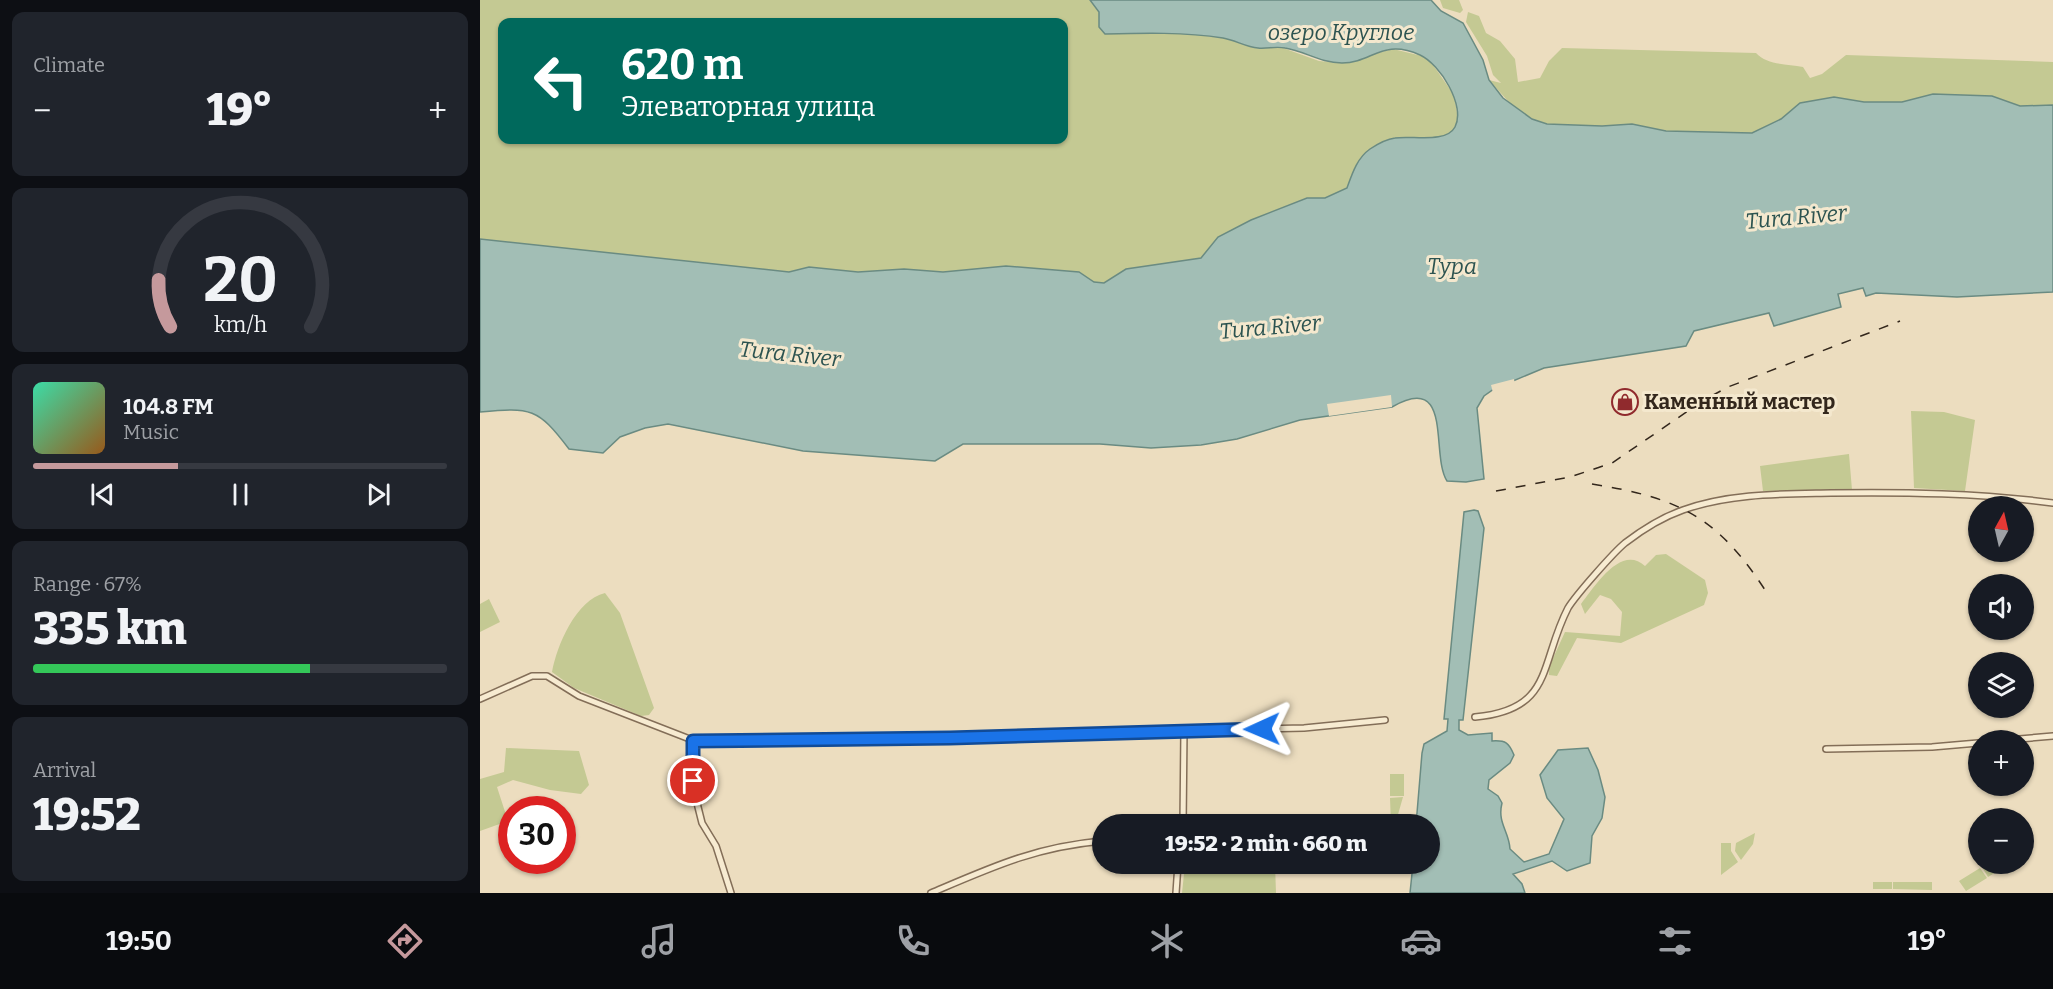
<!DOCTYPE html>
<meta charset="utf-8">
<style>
:root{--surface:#171b24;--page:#20242c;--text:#f1f3f6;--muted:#9ea1a6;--line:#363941;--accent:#c5999c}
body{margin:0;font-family:Bitter,serif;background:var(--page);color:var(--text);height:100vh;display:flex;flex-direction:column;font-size:22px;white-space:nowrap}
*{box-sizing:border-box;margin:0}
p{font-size:20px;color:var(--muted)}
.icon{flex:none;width:33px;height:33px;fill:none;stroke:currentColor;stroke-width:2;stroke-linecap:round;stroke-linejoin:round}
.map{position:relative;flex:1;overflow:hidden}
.drawer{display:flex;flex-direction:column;gap:12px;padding:12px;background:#0d0f14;width:480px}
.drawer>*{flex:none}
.top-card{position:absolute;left:18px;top:18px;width:570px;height:126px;border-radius:12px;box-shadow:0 2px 4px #0004;background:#00695c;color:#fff;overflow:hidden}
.needle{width:39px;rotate:8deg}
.controls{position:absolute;left:1488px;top:496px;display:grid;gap:12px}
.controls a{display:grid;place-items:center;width:66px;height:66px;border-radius:50%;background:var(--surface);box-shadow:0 2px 4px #0004;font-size:30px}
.speed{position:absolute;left:18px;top:796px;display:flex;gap:12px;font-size:30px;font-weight:700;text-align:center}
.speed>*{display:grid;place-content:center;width:78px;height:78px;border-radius:50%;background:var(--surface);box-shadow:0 2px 4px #0004;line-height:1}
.speed .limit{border:9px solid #d22;background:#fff;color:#111}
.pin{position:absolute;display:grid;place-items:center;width:51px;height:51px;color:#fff;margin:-26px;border:3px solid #fff;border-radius:50%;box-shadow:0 2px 6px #0007}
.me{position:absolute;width:66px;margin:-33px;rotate:269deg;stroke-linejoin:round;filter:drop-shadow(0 0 4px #0008)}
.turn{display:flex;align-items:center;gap:21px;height:126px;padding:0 24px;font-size:27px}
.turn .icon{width:78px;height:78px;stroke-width:2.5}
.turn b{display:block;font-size:42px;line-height:51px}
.big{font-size:45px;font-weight:800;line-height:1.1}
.drawer .card{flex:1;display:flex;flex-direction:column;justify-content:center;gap:9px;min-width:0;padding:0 21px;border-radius:12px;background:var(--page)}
.drawer .dial{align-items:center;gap:0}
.dial svg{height:156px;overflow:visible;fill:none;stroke:var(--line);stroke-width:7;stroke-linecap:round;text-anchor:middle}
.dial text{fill:var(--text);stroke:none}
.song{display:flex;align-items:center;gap:18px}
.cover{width:72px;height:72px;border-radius:9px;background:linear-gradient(135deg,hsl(160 70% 55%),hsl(30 70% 35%))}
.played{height:6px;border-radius:3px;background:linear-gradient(90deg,var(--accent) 35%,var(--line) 35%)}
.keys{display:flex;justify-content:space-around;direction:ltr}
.heat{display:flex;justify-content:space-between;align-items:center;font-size:33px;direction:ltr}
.charge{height:9px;border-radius:4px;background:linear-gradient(90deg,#34c759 67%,var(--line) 0)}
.trip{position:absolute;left:612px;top:814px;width:348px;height:60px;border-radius:30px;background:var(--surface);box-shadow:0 2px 4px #0004;font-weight:800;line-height:60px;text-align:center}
.menu{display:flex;height:96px;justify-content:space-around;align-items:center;background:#090b0e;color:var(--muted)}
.menu .icon{width:42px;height:42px}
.menu .current{color:var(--accent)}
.menu b{font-size:27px;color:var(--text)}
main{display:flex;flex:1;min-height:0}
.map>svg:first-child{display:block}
</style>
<main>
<section class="drawer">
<div class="card"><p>Climate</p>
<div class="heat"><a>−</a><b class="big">19°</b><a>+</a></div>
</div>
<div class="card dial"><svg viewBox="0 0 100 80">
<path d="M14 69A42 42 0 1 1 86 69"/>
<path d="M14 69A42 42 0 0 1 8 45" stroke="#c5999c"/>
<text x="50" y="56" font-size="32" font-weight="700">20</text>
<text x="50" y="72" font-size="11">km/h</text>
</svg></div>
<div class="card">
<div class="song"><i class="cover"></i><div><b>104.8 FM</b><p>Music</p></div></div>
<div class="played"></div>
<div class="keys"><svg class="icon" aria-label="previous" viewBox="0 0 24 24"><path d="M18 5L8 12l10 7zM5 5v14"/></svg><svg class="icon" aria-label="pause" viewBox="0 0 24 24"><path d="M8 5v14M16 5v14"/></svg><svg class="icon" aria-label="next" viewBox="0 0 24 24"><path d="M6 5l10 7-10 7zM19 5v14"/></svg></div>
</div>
<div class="card"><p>Range · 67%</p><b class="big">335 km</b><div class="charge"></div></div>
<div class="card"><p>Arrival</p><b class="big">19:52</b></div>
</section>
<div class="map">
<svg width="1573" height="893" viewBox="0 0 1573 893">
<rect width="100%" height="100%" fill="#ecddbf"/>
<path fill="#c4c993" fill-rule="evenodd" d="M0 0H610L619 12V27L625 34 699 33 745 38 777 48H803L839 61 860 63 913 49 942 56 951 62 974 95 978 119 974 130 964 137 913 138 875 167 867 188 845 198H827L738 237 721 258 646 269 624 283 614 282 599 272 526 266 463 272 424 269 378 272 329 267 309 272 0 239ZM22 22H584V140H22Z
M960 0H979L983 10 980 13 963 8Z
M988 12 999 16 1006 33 1020 41 1035 59 1038 82 1060 78 1069 61 1082 48 1276 53C1287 65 1307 64 1323 67L1330 78 1342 74 1366 55 1573 62V105L1540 106 1512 96 1453 94 1422 102H1384L1354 97 1320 103 1301 119 1272 133 1227 134 1186 131 1152 124 1122 126 1067 124 1052 119 1036 110 1009 80 1021 83 1013 75 1007 56 986 22Z
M1431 411 1464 412 1495 420 1485 491 1434 488Z
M1369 454 1372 490 1283 491 1280 466Z
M1186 554 1225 580 1228 593 1224 605 1141 643 1097 638 1077 676 1069 675V667L1085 632 1140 636 1142 612 1131 599 1120 595 1105 614 1101 604C1115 586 1141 544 1165 566L1176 555Z
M125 593 140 613 174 708 169 715 161 716 94 688 72 672C77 645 96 600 125 593Z
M9 599 20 622 0 632V604Z
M26 748 99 751 109 785 101 794 70 790 33 780 17 787 28 821 0 831V779L24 772Z
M910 774H924V796H910Z
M923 797 915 825H911L910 798Z
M1275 833 1273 844 1261 860 1255 851 1256 843Z
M1241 843H1251V851L1258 862 1241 875Z
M705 864H795L796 893H702Z
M1506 864H1529L1508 877 1502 867Z
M1500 868 1507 878 1486 891 1479 881Z
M1393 882H1412V889H1393Z
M1413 882H1452V890L1413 889Z"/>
<path fill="#a2beb5" stroke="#6a8b82" stroke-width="1.5" d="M610 0H951L961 11 983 23 1003 60 1009 80 1023 98 1052 119 1067 124 1122 126 1152 124 1186 131 1272 133 1301 119 1320 103 1354 97 1384 102H1422L1453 94 1512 96 1540 106 1573 105V292L1477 297 1396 293 1386 296 1383 288 1358 294 1361 307 1294 326 1289 313 1214 331 1206 346 1064 368 1014 389 1004 396 997 408 1004 479 986 482 967 481C950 455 974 371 912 407L820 420 757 439 721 445 671 448 620 444H483L455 461 323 451 188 424 165 428 140 437 123 453 89 449C58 408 51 407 0 412V239L309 272 329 267 378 272 424 269 463 272 526 266 599 272 614 282 624 283 646 269 721 258 738 237 771 220 827 198H845L867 188C872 174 877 158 890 149 896 145 907 139 915 138 931 135 966 144 975 127 986 106 960 64 940 55 902 38 892 63 862 63 840 63 825 51 805 48 796 46 787 49 778 48 766 47 755 40 743 38 704 32 664 33 625 34L619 27V12Z
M994 510 998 511 1004 528 983 720H979V730L988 735 1012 733V741C1026 740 1029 743 1034 755L1030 763 1009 780 1008 789 1018 796 1022 803C1017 823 1029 831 1030 849L1044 862 1069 854 1084 819 1067 798 1060 775 1078 750 1108 748 1118 770 1125 797 1122 818 1112 836 1110 863 1087 871 1072 861 1033 874 1042 884 1045 893H930L933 864H950V825H936L942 753 944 744 967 731 968 719H964L984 512Z"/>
<path fill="#ecddbf" d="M1034 379 1035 385 1013 393 1011 385Z
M911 395 912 407 849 416 847 404Z"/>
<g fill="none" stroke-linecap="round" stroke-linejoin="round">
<defs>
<path id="street" d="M0 699 52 676H67L99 696 220 743 824 728 905 720
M995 717C1074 710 1059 664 1088 608 1096 595 1133 553 1145 543 1162 530 1183 517 1203 510 1250 493 1303 494 1351 493 1425 492 1499 493 1573 503
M213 741V781L218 807 222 823 236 846 251 893
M1516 741 1573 736
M1346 749 1452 747 1498 743
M703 825 704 730
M451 893C512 867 555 847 622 841
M696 893 698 864"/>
</defs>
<use href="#street" stroke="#836e58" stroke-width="8"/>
<use href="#street" stroke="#f7ebd1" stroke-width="5"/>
<path stroke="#33271c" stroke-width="1.5" stroke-dasharray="10 10" stroke-linecap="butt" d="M1112 484C1200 498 1238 517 1287 593
M1016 491 1090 477 1132 463 1224 400 1248 387 1420 321"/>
</g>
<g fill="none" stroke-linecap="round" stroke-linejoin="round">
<defs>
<path id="route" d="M213 781V741L470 738 782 729"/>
</defs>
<use href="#route" stroke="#114b97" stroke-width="15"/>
<use href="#route" stroke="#1a73e8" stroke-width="10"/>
</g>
<defs>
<symbol id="shop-ring" viewBox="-11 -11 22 22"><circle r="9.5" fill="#f4e8ce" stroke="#902a2d" stroke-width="1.5"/><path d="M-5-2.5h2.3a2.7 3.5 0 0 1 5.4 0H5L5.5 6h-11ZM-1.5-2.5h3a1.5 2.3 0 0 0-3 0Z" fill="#902a2d"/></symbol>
</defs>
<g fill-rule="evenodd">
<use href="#shop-ring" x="1130" y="387" width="30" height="30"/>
</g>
<g text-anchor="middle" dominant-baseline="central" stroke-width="6" stroke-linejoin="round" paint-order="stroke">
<g font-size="21" font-weight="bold" fill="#33271c" stroke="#f4e8ce" text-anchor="start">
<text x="1164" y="402">Каменный мастер</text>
</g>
<g font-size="22" font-style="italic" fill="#2c5350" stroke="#f4e8ce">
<text x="861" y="32">озеро Круглое</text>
<text transform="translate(1316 217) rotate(-5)">Tura River</text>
<text x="972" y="266">Тура</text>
<text transform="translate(790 327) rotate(-5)">Tura River</text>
<text transform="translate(310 354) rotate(6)">Tura River</text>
</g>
</g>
</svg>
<div class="controls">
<a><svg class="needle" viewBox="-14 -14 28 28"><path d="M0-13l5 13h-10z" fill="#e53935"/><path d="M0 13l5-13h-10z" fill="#9ea1a6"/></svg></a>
<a><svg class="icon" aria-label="sound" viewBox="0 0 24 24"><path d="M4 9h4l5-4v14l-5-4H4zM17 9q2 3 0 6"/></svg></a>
<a><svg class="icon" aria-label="layers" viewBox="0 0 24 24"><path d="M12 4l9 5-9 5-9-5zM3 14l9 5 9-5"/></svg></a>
<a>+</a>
<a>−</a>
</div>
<div class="speed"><div class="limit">30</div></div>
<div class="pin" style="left:213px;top:781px;background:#d93025"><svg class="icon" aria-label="arrive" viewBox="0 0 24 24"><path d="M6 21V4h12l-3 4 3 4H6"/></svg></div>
<svg class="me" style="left:782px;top:729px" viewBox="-20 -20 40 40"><path d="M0-17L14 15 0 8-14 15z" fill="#1a73e8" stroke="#fff" stroke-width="4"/></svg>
<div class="trip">19:52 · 2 min · 660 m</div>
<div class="top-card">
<div class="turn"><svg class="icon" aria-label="left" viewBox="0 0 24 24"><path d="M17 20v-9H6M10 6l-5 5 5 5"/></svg><div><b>620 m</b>Элеваторная улица</div></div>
</div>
</div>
</main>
<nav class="menu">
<b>19:50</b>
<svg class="icon current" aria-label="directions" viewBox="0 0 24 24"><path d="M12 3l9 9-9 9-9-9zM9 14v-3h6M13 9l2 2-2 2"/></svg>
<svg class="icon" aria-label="music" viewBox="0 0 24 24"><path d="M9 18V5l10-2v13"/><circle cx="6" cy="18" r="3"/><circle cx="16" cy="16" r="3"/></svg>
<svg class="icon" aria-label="phone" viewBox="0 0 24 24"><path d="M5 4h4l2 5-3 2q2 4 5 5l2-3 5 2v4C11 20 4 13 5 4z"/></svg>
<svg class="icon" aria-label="climate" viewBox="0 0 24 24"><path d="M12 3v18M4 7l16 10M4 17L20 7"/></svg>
<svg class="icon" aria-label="car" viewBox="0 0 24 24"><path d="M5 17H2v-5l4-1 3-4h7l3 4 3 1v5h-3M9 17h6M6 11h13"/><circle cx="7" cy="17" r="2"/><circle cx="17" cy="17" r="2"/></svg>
<svg class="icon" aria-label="filters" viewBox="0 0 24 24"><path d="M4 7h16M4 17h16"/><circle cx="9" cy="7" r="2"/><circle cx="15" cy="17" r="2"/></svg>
<b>19°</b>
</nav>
